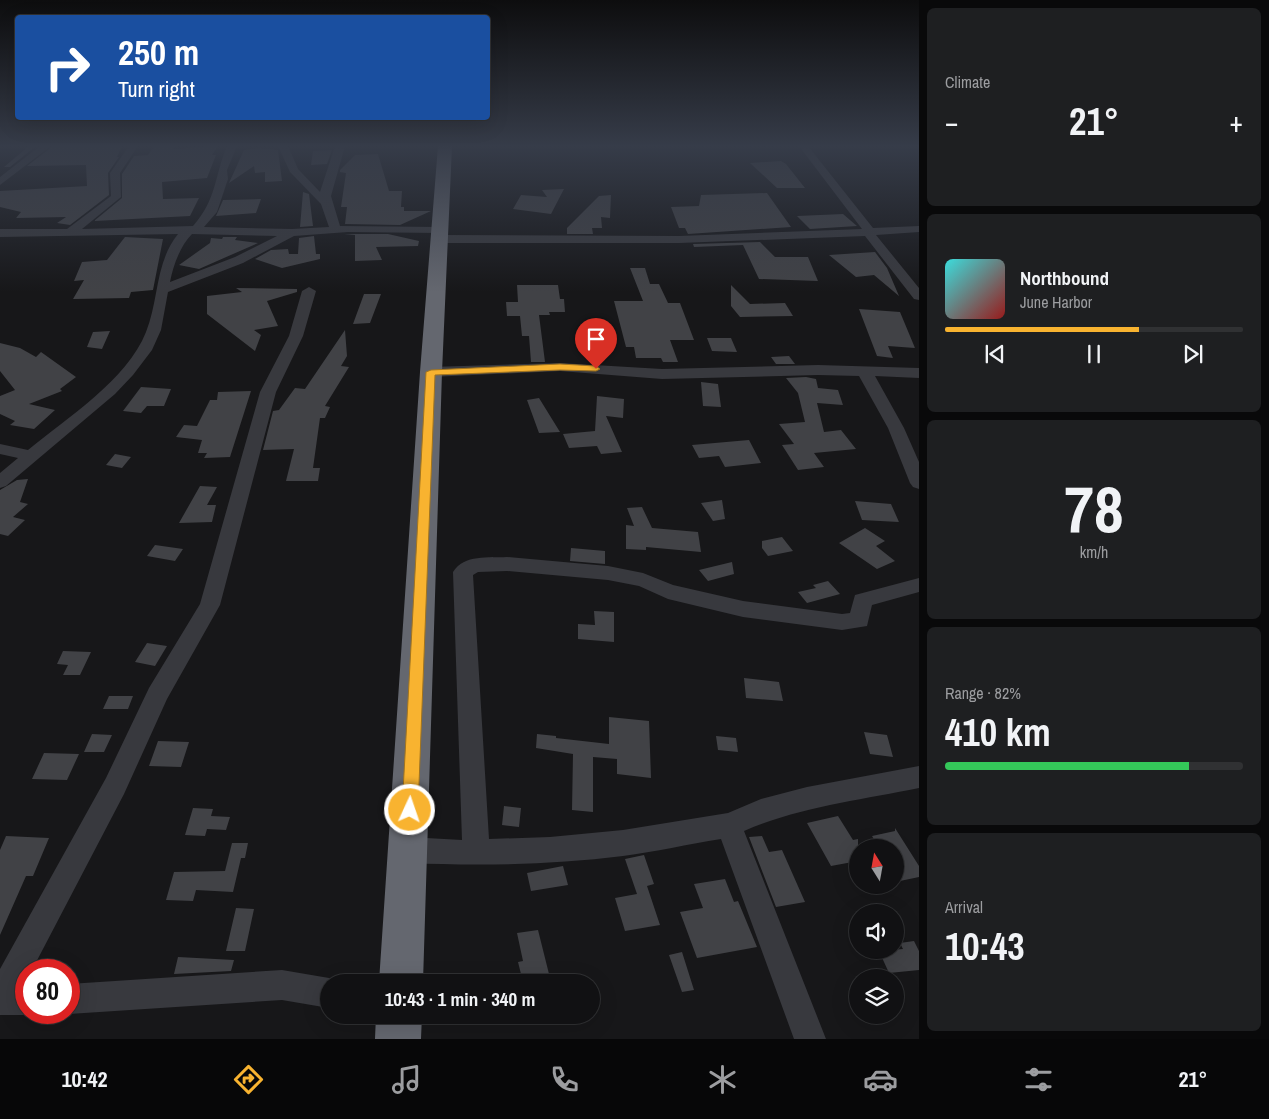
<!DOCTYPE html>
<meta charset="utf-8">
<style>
:root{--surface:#111113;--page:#1e1f21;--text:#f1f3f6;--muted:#9c9da0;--line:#303133;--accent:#f8b330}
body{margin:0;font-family:"Archivo Narrow",sans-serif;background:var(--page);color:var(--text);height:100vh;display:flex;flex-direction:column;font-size:19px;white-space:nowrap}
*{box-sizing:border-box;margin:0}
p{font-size:16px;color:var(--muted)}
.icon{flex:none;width:28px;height:28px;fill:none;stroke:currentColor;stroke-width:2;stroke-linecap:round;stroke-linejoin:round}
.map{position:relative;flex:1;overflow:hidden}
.drawer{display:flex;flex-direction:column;gap:8px;padding:8px;background:#09090a;width:350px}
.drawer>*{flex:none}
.guide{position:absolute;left:15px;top:15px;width:475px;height:105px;border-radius:5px;box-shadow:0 5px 20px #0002,0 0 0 1px var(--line);background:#1a4fa0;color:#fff;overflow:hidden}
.needle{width:32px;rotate:349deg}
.fabs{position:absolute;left:849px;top:839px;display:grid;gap:10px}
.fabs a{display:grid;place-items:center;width:55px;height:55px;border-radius:50%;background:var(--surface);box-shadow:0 5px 20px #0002,0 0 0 1px var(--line);font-size:25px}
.speed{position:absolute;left:15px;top:959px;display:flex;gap:10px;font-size:25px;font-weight:700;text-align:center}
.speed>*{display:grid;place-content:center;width:65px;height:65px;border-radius:50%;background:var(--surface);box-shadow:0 5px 20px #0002,0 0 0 1px var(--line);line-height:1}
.speed .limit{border:8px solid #d22;background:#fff;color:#111}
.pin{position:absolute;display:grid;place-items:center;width:42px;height:42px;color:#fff;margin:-51px -21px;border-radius:50% 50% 50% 0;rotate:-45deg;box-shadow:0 0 5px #0007}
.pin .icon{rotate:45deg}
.me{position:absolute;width:55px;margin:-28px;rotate:3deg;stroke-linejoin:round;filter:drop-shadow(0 0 4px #0008)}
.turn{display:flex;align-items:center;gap:18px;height:105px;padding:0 20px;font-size:22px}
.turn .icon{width:65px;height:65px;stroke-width:2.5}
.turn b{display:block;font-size:35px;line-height:42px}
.big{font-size:38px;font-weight:700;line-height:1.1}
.drawer .tile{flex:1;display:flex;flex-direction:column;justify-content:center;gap:8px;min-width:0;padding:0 18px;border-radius:8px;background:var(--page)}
.drawer .dial{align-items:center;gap:0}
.dial b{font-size:65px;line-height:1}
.song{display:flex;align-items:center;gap:15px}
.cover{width:60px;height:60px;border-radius:8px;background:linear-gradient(135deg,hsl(180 70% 55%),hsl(0 70% 35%))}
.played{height:5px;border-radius:2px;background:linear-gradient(90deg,var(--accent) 65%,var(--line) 65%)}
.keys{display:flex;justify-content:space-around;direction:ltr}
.heat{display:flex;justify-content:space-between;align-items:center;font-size:28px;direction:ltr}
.charge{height:8px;border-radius:4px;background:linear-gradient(90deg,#34c759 82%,var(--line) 0)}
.trip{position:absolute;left:320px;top:974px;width:280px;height:50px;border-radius:25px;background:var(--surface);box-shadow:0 5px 20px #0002,0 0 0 1px var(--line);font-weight:700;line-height:50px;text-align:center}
.dock{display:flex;height:80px;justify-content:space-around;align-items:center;background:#070708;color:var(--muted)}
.dock .icon{width:35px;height:35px}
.dock .selected{color:var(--accent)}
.dock b{font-size:22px;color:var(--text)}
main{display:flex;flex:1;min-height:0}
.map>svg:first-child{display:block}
</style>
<main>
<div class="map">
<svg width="919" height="1039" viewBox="0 0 919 1039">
<rect width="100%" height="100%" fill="#171719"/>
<path fill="#414246" d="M29 146H36L10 167H4Z
M53 146H122L117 157H119L108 173 109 195 70 225 57 223 66 217 16 218 21 212 0 207V191L87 186 86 165 27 166Z
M154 146H175L174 149 218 146 212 155H216L207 178 162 182 163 199 199 198 190 216 94 221 122 198V174L134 156 148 155Z
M259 148 278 150 282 181 265 182V172L255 173 254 166 229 183 244 150Z
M332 150 327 164 311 165 313 151Z
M378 154 389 191H402L401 207H404V211H431L400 225 345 224 347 207H341L346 173 340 172V170L355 155Z
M781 161 786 164 805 188H777L750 163Z
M564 189 551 214 513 209 521 195 547 197 542 190Z
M303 192 309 194 313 226 300 227Z
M767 193 791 227 688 234 685 228H679L671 207 699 206 701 195Z
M611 195 610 218 601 217 602 228H592L593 234H567V228L599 196Z
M261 199 256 213 216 216 223 200Z
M843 214 857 226 810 229 797 216Z
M344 234H388L419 241 418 246 376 247 382 260 355 261V235Z
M314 236 316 254H320V259L282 268 255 259 271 250 288 249 289 254H298L299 238Z
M125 237 163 239 153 290 131 292 129 298 73 299 84 280 74 281 82 262 107 260Z
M223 237H237L235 240 258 243 199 269 179 265 210 243 211 238 222 239Z
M760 242 775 257H808L818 281 759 279 743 245 694 247 693 244Z
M875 252 887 268 899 296 874 275 856 277 829 255Z
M630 268H645L650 284H659L668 303H680L694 340H670L678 362H663L661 358H636L634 347H626L614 301H643Z
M517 285H558L560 299H564L565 312H549L550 315H539L545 362H531L529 336H522L520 316H507L506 302H518Z
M731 285 750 304 785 303 793 316 740 317 731 306Z
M236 288 297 289V292L267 301 278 326 254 330 261 335 255 351 207 314V296L242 292Z
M364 294H381L370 323 353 324Z
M859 309 900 312 915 348 888 346 893 358 877 356Z
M345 330 347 356 341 366 349 367 325 406 330 407 325 418H320L313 468H320L318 481H286L294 449 263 450 273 411 279 410 295 388 305 389Z
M110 331 102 349 87 347 93 332Z
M707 338H731L737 352 712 351Z
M0 343 20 348 36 357 41 352 76 377 60 389 62 391 29 404 55 410 34 429 10 425 15 421 0 414V396L15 390 0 371Z
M789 356 795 364H776L771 357Z
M806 377 816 379 818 388 838 390 843 405 817 403 824 432 841 430 856 449 814 453 824 467 798 470 782 445 794 444 779 424 805 422 798 393 786 378Z
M701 382 718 384 721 407 703 406Z
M141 387 171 389 164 406H147L141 413 123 411Z
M251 391 230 457 204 458 207 453H198L202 440 176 437 184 425 197 426 210 400H217L218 392Z
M597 396 624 399 623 418 606 416 622 452 601 454 597 446 569 448 563 434 595 431Z
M539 398 560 432 539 433 527 400Z
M749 440 761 463 725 467 719 456 699 458 692 445Z
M115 454 131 457 122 468 106 465Z
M28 479 20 502 28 504 13 517 25 520 8 536 0 534V490L17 480Z
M200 486 217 487 207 505H216L212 522 179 523Z
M722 500 725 519 713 521 701 503Z
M855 501 891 504 899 522 862 520Z
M642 507 652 528 698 532 701 552 646 547V550L626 549V525L634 526 627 508Z
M865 528 885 541 876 546 895 561 877 569 839 543Z
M782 537 793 551 768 556 762 548V541Z
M155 545 183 549 175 561 147 556Z
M571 548 605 551V564L570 561Z
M732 562 734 574 708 581 699 570Z
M828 581 840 594 807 603 798 592 816 588 813 585Z
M594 611 614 612V642L578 639V624L595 625Z
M147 643 167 646 155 666 135 662Z
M63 651 91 652 80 675H63L68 665 57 664Z
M744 678 779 682 783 701 746 698Z
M109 696H133L128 709H103Z
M609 717 649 721 651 778 617 774V759L593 757V812L572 810 573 754 536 748 537 734 556 736V738L609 744Z
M864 732 887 735 893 757 870 754Z
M92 734 112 735 104 752H84Z
M716 736 736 738 738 752 718 750Z
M158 741 189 742 181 767 149 766Z
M44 753 79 754 67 780 32 779Z
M504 806 521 808 519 827 502 825Z
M193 808 213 809 211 816 230 817 226 830 207 829 205 836 185 835Z
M838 816 853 840 858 839V861L831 866 807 823Z
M895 828 919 866V877L900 881 895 874V848H879L872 836 895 831Z
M6 836 49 838 33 876H26L0 935V850Z
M762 836 769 852 782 850 805 902 776 907 749 837Z
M232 843H248L245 858H241L233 892 196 890 193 901 166 900 174 872 225 871Z
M644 855 654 884 647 886 660 925 625 931 615 898 637 894 625 859Z
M563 866 568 885 531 891 527 873Z
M725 879 734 902 738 901 757 947 697 958 680 912 703 908 694 884Z
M236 908 254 909 245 951H226Z
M538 930 550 978 523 982 518 962 523 961 517 933Z
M914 941 919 951V970L889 973 879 951 903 949 900 943Z
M682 952 694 990 682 992 669 955Z
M178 957 234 960 231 971 174 974Z"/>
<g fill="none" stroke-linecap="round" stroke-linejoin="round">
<path fill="#38393e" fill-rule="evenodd" d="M40 146H51L0 185V177Z
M129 146H138L120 173 121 197 82 229 193 226C217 199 214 177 227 146H237L227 170 228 179 217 212 204 227 292 229 329 227 321 204 290 172 278 146H288L298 169 320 192 335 146H345L331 196 340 226 440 227 446 230 440 233 348 232 294 236 243 263 168 292 161 330 152 350 133 375 115 394 6 486 0 488V473L18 458 0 454V444L28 450C67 418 127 380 146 332 159 300 155 262 178 234L0 237V229H67L111 196 110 173ZM192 234 277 236 235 257 170 282C173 266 180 246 192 234Z
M799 146H808L873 228 919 226V232L876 235 919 288V300L914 299 865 236 679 243H440L434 239 440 235 679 236 862 229Z
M309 287 316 291 303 336 276 392 220 605 167 699 124 794 32 970H26L24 985H26V1012H33L26 1015H0V969L106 778 149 688 200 604 260 392 289 336 302 291Z
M560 363 662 369 818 365 919 368V378L875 376 904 428 919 462V489L913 487 910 483 888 428 859 376 818 375 662 379 560 371 431 377 423 372 431 367Z
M507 557 608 566 643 573 673 585 743 601 842 614 850 613 855 595 919 578V592L872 605 867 626 842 630 743 617 668 599 639 586 608 580 507 571 478 572 473 575 489 839 550 837 623 830 728 813 761 799 807 787 919 766V788C861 800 799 807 744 831L826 1039H794L721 839C688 844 655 852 623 856 551 865 480 866 408 863L398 859 395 850 398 841 408 837 462 840 453 572C464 554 489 558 507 557Z
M282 970 329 978 340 982H329V1008L282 1000 69 1014 65 1012H69V984Z"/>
<path fill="#64676f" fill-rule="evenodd" d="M438 146H452L442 372 423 982H379L420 372Z
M376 1015H422L421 1039H375Z"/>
</g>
<linearGradient id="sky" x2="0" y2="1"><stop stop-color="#0d0d0e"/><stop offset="0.5" stop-color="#363c49"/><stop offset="1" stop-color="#363c49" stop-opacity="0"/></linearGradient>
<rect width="919" height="292" fill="url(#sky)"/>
<path fill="#f8b330" stroke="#a1741f" d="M560 364 596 366 600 369 596 371 560 370 435 375 418 810 416 815 410 817 404 815 402 810 426 372 431 370Z"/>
</svg>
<div class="fabs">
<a><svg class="needle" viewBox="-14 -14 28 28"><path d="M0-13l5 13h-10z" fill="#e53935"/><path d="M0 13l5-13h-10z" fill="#9c9da0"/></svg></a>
<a><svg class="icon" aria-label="sound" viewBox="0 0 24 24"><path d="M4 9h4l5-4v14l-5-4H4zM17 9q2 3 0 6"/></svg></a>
<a><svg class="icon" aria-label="layers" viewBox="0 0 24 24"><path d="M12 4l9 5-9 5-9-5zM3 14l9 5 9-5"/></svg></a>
</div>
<div class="speed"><div class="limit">80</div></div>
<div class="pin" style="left:596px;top:369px;background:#d93025"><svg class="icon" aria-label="arrive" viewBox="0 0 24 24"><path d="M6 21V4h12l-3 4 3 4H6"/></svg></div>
<svg class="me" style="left:410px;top:810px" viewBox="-20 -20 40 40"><circle r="17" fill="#f8b330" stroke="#fff" stroke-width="3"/><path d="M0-11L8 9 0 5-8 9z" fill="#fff"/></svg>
<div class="trip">10:43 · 1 min · 340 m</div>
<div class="guide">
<div class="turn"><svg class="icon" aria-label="right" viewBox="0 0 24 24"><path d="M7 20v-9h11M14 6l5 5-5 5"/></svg><div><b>250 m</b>Turn right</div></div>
</div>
</div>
<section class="drawer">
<div class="tile"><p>Climate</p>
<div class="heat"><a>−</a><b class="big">21°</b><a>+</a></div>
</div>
<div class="tile">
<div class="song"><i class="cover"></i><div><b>Northbound</b><p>June Harbor</p></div></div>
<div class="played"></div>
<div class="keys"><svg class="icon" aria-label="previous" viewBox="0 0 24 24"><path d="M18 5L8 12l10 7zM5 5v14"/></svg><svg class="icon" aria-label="pause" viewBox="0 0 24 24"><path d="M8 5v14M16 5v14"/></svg><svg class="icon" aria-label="next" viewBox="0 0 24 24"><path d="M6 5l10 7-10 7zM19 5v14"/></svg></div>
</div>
<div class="tile dial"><b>78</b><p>km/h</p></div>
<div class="tile"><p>Range · 82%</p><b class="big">410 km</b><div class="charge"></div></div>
<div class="tile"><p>Arrival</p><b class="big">10:43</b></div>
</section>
</main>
<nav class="dock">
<b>10:42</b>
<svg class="icon selected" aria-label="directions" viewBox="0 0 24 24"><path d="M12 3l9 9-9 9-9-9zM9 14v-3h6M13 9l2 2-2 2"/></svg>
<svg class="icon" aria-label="music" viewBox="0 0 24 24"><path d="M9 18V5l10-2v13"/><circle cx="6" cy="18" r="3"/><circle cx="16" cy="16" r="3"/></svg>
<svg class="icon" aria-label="phone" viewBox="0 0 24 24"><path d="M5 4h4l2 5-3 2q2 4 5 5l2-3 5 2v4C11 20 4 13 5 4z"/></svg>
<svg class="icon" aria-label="climate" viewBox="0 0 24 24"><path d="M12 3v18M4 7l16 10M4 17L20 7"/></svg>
<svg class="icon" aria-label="car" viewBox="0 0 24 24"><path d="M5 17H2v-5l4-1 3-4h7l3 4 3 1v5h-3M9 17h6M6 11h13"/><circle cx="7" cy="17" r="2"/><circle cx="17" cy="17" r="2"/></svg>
<svg class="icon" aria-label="filters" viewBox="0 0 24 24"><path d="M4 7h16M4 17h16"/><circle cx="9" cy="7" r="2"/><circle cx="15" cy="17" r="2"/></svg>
<b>21°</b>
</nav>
